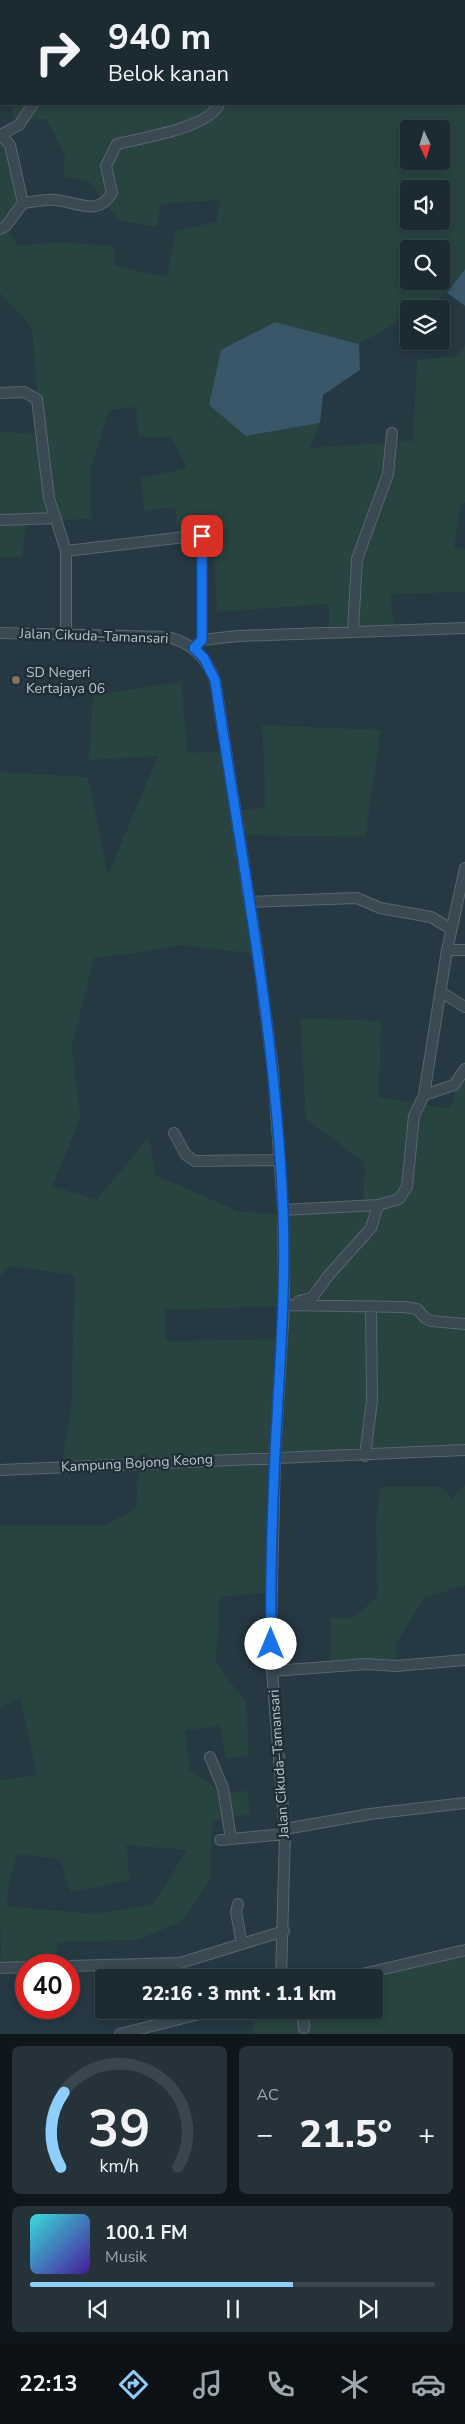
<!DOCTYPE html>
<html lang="id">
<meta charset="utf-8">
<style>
:root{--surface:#1c2a32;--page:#25323a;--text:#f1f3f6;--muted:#a0a7ac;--line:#3a464d;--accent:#8ecefa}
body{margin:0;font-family:"Nunito Sans",sans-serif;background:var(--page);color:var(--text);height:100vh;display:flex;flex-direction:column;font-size:19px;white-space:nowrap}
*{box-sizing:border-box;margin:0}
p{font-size:16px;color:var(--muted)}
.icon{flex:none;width:28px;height:28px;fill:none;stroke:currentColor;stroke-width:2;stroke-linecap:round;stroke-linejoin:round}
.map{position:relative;height:2034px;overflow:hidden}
.sheet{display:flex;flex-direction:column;gap:12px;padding:12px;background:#0f171c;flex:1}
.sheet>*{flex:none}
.guide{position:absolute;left:0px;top:0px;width:465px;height:105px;box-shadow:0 2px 8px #0003,0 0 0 1px var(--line);background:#1c2a32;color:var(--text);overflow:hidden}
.needle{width:32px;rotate:176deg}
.controls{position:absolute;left:400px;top:120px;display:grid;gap:10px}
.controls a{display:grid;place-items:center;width:50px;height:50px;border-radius:5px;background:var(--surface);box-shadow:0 2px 8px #0003,0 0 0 1px var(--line);font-size:25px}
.speed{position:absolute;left:15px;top:1954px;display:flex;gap:10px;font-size:25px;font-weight:700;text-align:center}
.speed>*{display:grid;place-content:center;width:65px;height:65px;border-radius:50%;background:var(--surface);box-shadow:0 2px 8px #0003,0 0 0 1px var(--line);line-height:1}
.speed .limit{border:8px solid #d22;background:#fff;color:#111}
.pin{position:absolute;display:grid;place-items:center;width:42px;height:42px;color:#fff;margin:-21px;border-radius:10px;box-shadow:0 2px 8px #0006}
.me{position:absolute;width:55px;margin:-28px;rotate:0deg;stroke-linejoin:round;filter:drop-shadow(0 0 4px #0008)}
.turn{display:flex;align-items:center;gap:18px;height:105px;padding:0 25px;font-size:22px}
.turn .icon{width:65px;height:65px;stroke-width:2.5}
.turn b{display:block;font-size:35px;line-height:42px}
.big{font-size:38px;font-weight:800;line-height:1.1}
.sheet .card{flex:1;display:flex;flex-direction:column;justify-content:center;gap:8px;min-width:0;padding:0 18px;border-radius:8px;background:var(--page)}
.sheet .dial{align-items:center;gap:0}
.dial svg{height:130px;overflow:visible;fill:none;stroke:var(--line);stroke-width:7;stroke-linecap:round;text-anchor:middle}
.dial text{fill:var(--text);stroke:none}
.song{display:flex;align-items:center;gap:15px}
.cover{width:60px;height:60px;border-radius:8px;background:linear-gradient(135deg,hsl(180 70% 55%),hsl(260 70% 35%))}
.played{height:5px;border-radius:2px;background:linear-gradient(90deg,var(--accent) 65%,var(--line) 65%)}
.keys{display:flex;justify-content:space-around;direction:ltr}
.heat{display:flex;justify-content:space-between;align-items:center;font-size:28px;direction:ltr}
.sheet .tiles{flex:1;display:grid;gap:12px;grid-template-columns:1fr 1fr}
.card:last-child{grid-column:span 2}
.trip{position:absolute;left:95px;top:1969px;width:288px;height:50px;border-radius:5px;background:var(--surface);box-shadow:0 2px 8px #0003,0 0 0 1px var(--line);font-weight:800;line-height:50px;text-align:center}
.tabs{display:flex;height:80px;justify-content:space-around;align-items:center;background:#0b1114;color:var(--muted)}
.tabs .icon{width:35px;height:35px}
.tabs .on{color:var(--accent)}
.tabs b{font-size:22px;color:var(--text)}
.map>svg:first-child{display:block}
</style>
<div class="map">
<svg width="465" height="2034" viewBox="0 0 465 2034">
<rect width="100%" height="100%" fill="#263842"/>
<path fill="#284340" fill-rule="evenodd" d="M288 0H465V269C451 288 435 309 409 309V315L359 344 275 322 246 436 320 423 310 448 413 441 417 360 459 356 465 344V503L461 504 454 548 465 549V592L390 594 395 630 329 633V604L217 612 213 542 177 544 175 507 144 511 141 478 187 468 171 438 139 437 136 407 109 410 90 471 92 519 26 521 22 557H0V431L44 435 37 389 32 328 0 293V134L12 137 24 198 20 219 5 227 18 246 55 242 114 246V266L167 277 175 231 216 222 220 200 160 204 157 227 119 221 88 181 63 176 65 156 47 119 13 120 12 104H464V1ZM409 129H441V161H409ZM409 189H441V221H409ZM409 249H441V281H409Z
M181 682 188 753 222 751 233 811 266 807 262 725 381 730 365 837 238 835 259 954 180 945 144 952 94 958 72 1047 80 1119 52 1186 97 1200 149 1136 155 1175 238 1211 292 1216 363 1207 365 1163 306 1119 300 1018 381 1021 379 1097 450 1109 465 1059V1451L277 1458 273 1592 220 1597 216 1662 246 1703 249 1755 226 1759 219 1725 185 1731 190 1770 222 1792 248 1791 250 1814 212 1821 211 1879 181 1922 137 1940 58 1942 55 1962 0 1964 2 1930 0 1929V1780L37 1775 20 1697 0 1709V1525H106L136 1508 139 1464 62 1467 71 1407 75 1275 9 1266 0 1277V772L88 777 108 875 158 756 89 760 93 695ZM286 1306 282 1339 166 1341 165 1310ZM126 1845 187 1850 153 1904 94 1914 7 1906 9 1882 17 1854 60 1859 71 1892 130 1880Z
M465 1485V1585L424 1598 396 1644 398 1668 331 1672V1618H352L378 1597 376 1521 381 1487H441L452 1499Z
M465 1953V2034H254L251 2010H374V1978L334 1977 430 1958Z"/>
<path fill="#395769" d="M465 269V306L447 293Z
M275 322 359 344 360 370 323 395 320 423 246 436 209 405 221 350Z"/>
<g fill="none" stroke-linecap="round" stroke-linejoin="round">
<defs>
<path id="minor" d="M413 0H431
M397 1 401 0
M0 14H1
M0 134 10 145 23 203
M2 134 19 125 33 104
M0 229 6 226 23 203C33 202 45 199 55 200 78 202 98 217 112 193L106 166 117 144C141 138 209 128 219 104
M0 393 24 392 37 399 49 498 66 551V634
M0 520 56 518
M66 551 202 535V640
M353 631 357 559 388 474 392 433
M0 633 168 637C192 643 206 657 215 680L257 949 273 1070 283 1210 284 1305 275 1457 271 1630 272 1671 285 1834 281 1978
M194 648 202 640 238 636 465 628
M250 902 357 898 380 908 431 917 451 929
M447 950H465
M441 992 465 1007
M424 1095 454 1085 465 1069
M174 1133 186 1155 195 1161 279 1160
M283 1210 378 1205 399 1199 407 1187 414 1116 424 1095 447 950 465 868
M299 1301 312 1298 328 1276 371 1228 378 1205
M284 1305 404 1307 417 1309 425 1318 431 1321 465 1324
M365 1456 372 1400 371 1306
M0 1470 465 1450
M272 1671 367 1664 396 1666 465 1660
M210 1757 223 1788 231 1839
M285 1829 370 1814 465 1803
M220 1840 285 1834
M238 1904 236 1912 242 1944
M69 1966 180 1963 284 1931
M0 1968 26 1967
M345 1978 465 1950
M302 2010 304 2028
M120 2034 215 2010"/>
</defs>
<use href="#minor" stroke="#58666f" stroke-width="12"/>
<use href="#minor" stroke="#3a4952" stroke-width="10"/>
</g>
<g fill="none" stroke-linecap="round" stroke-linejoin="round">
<defs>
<path id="route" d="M202 536V640L194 648 204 658 215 680C241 857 276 1032 283 1211 286 1292 279 1373 275 1454 272 1517 270 1581 271 1644"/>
</defs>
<use href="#route" stroke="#114b97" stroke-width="12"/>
<use href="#route" stroke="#1a73e8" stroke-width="9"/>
</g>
<circle fill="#8d6e63" stroke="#1f2e37" stroke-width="2" cx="16" cy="680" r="5"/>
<g text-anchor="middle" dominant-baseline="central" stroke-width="5" stroke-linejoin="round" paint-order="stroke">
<g font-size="14" fill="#b7c3cc" stroke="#1f2e37">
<text transform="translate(94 636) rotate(2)">Jalan Cikuda–Tamansari</text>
<text transform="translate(137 1463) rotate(-3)">Kampung Bojong Keong</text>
<text transform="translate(279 1764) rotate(-94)">Jalan Cikuda–Tamansari</text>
</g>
<g font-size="14" fill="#b7c3cc" stroke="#1f2e37" text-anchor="start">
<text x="26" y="672">SD Negeri<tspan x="26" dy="16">Kertajaya 06</tspan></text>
</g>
</g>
</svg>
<div class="controls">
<a><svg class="needle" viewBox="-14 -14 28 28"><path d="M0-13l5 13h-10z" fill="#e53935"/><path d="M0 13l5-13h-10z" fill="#a0a7ac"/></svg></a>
<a><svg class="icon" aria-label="sound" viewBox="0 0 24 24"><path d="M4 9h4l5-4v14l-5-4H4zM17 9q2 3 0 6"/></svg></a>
<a><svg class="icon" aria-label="search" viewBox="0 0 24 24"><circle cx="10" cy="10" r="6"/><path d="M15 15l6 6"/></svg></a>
<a><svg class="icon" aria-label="layers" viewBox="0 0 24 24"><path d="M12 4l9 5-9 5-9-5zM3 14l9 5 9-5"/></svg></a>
</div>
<div class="speed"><div class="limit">40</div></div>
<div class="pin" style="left:202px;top:536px;background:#d93025"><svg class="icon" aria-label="arrive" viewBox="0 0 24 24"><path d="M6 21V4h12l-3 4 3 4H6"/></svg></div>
<svg class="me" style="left:271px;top:1644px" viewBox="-20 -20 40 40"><circle r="19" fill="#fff"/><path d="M0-13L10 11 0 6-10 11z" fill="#1a73e8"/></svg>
<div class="trip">22:16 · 3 mnt · 1.1 km</div>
<div class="guide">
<div class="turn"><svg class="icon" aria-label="right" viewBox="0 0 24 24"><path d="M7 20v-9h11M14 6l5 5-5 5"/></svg><div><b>940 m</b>Belok kanan</div></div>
</div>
</div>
<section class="sheet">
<div class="tiles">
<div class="card dial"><svg viewBox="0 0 100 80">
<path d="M14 69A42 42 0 1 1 86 69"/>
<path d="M14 69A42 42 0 0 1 16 23" stroke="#8ecefa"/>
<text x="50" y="56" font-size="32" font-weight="700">39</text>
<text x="50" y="72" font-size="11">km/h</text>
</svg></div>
<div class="card"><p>AC</p>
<div class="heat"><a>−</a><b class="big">21.5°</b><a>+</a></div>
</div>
<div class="card">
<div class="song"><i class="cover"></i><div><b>100.1 FM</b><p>Musik</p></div></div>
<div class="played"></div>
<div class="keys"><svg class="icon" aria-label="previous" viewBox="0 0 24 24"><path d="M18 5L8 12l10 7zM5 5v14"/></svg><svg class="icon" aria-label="pause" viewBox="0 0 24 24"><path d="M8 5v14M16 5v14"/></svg><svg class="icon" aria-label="next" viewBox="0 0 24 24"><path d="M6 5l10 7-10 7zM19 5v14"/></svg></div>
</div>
</div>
</section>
<nav class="tabs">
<b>22:13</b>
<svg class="icon on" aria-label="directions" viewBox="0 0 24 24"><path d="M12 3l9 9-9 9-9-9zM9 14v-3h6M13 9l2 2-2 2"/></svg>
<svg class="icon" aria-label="music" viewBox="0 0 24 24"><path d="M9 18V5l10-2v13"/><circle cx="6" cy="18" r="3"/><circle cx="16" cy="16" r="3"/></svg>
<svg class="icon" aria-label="phone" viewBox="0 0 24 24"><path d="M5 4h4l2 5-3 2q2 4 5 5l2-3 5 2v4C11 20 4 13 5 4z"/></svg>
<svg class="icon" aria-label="climate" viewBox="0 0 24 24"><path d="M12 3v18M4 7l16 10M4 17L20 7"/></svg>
<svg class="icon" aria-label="car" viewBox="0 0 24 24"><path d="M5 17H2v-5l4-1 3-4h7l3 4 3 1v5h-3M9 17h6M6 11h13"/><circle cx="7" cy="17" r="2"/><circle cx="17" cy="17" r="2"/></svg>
</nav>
